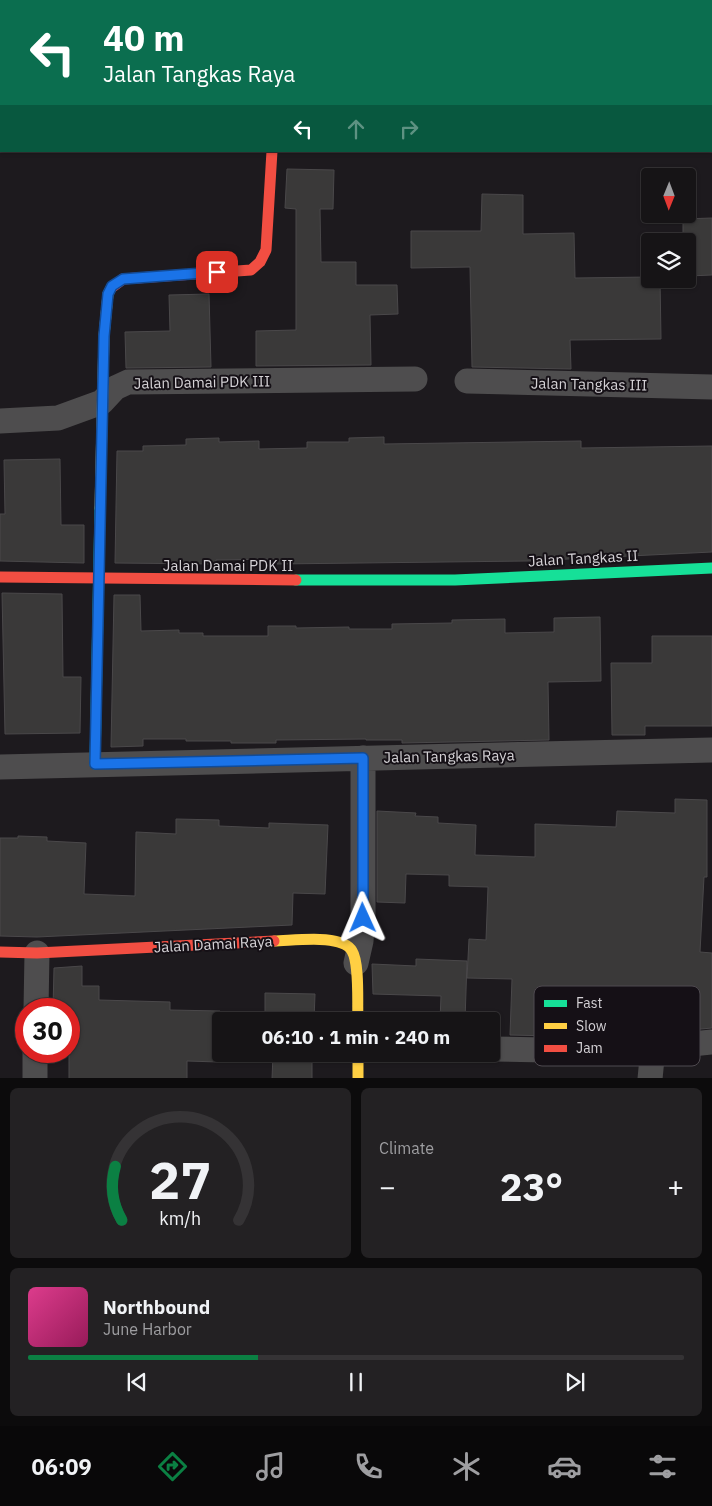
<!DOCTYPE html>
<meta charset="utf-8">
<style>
:root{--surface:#161416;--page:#232123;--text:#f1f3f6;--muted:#9e9ea1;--line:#353335;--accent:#0b8043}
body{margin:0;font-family:"IBM Plex Sans",sans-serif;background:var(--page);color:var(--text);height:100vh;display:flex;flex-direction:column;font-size:19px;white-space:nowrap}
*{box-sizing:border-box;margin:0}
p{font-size:16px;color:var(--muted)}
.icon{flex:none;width:28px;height:28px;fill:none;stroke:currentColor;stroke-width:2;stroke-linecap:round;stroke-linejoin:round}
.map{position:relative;height:1078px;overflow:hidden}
.panel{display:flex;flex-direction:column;gap:10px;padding:10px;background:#0c0b0c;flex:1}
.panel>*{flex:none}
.top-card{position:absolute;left:0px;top:0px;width:712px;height:152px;box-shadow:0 1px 4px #0004,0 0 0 1px var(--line);background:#0b6e4f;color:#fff;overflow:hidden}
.needle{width:32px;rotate:181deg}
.controls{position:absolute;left:641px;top:168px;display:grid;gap:10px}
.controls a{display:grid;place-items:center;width:55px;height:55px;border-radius:5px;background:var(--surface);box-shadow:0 1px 4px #0004,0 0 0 1px var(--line);font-size:25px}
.speed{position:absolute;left:15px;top:998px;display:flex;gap:10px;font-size:25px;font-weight:700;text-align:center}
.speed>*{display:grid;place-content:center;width:65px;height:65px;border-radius:50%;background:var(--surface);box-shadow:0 1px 4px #0004,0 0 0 1px var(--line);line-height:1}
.speed .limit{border:8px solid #d22;background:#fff;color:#111}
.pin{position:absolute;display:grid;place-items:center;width:42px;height:42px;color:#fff;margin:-21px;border-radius:10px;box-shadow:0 2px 8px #0006}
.me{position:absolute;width:55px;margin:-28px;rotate:359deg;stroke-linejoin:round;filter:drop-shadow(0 0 4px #0008)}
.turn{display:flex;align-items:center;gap:18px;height:105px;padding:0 20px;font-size:22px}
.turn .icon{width:65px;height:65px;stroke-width:2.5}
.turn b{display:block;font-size:35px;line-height:42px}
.lanes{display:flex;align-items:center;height:48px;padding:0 20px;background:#0003;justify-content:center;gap:25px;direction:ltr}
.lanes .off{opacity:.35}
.big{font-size:38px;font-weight:800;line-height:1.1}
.panel .card{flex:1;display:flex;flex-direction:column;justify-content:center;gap:8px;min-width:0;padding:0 18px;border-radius:8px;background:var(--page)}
.panel .dial{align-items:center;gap:0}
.dial svg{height:130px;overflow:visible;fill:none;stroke:var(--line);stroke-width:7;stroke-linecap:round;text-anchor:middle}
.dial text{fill:var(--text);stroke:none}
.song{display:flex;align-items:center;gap:15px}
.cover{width:60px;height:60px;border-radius:8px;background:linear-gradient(135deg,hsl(330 70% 55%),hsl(330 70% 35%))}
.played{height:5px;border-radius:2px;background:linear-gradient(90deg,var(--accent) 35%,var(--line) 35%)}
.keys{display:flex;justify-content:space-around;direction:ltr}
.heat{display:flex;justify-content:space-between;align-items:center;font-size:28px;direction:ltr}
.panel .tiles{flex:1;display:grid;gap:10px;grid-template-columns:1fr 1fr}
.card:last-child{grid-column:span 2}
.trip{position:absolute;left:212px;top:1012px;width:288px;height:50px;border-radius:5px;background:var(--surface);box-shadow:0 1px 4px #0004,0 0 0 1px var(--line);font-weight:800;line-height:50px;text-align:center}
.dock{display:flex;height:80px;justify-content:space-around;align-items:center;background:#090809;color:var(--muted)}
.dock .icon{width:35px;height:35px}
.dock .active{color:var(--accent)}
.dock b{font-size:22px;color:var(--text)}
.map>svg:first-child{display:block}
</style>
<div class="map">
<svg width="712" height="1079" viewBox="0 0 712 1079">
<rect width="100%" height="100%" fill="#1d1a1e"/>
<path fill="#4f2c58" d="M439 0H682L672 1Z"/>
<path fill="#3a3939" stroke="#4a484a" d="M287 169 334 170 333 209H320L321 262H356V285H397L398 314 370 315 371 365 256 366V331L296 330V209L285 208Z
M482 194 523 195V234L574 233 575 278 650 277V279H660L661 339 570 340 571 369 472 367 470 267 411 268V231H481Z
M712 218V275L688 276V241H683V219Z
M209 294 211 367 126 368 125 332 170 331 169 295Z
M384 437V444L581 441V448L712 446V552L527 561 277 564V559L216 560V564L115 563 117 451H143V446L186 445V439L219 438V442L259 441V449L307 448V442H349V438Z
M60 459 61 525H84V563L0 561V514H5L4 460Z
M2 593 62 594 63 677H81L80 733 5 734Z
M114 595H140L141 631 179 630V633H203V636H268V626H296V628L349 627V629H392V624L452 623V620L505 619V633L554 632V618L600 617 601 681 548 682 549 740 402 743V740H366V739L276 740V743H231V741H186V739H143V746L111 747Z
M652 636H712V726H645V735H612L611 663H652Z
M675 799 707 800V877H704L700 952 712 953V1028L645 1034V1018L595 1016V1037L510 1035 512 979 467 978 469 939 486 940 488 887 449 886V875L406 874 405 903 377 902V811L416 813 415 816 438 817V823L476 825 475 855 535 857V824L616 827 617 811 675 813Z
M176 819 219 820V826L269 828V823L328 825 325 894 293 893 292 925 37 937 0 936V838H18V836L47 837V841L86 843 84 894 135 896 136 832 176 834Z
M416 959 467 961 465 1021H440L441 996 373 994 372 964 416 966Z
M82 966V986H99V1000L170 1002V1010L220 1011 218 1062 187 1061V1079H69V1009H53L54 968Z
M265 993 315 994 314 1021H265Z
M273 1054H312V1079H272Z"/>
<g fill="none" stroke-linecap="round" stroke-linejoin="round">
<path stroke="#4e4d4e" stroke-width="25" d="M405 0V1
M23 1V0
M711 129H712
M0 137H1
M467 381 712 387
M0 421 58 418 102 402 115 388 128 382 415 379
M0 767 712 750
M356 963 361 941 363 917V758
M36 1009 37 953
M491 1049 597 1051 653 1048 712 1042
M35 1051V1079
M650 1079 653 1048"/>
<path stroke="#16e098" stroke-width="11" d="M296 580H455L712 568
M95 764 100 508"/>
<path stroke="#ffcf43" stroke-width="11" d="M100 508 104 336 108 294 111 288
M274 941C292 941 342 933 352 951 360 964 357 1005 358 1021
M358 1054V1079"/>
<path stroke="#f24e42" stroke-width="11" d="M111 288 123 279 251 270 260 262 266 250 272 151
M0 577 296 580
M0 952 37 953 274 941"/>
</g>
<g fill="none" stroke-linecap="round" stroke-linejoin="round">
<defs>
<path id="route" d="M217 272 123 279 112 286 108 294 104 336 95 764 363 758V918"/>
</defs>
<use href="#route" stroke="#114b97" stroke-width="12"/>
<use href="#route" stroke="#1a73e8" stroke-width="9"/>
</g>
<g text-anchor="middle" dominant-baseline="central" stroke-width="4" stroke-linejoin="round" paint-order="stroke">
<g font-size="15" fill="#d5d2d6" stroke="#151016">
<text transform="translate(202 382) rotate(-1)">Jalan Damai PDK III</text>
<text transform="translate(589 384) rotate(1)">Jalan Tangkas III</text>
<text transform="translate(583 558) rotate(-3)">Jalan Tangkas II</text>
<text x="228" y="565">Jalan Damai PDK II</text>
<text transform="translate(449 756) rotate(-1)">Jalan Tangkas Raya</text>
<text transform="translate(213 944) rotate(-3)">Jalan Damai Raya</text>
</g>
</g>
<rect x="534" y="986" width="166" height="80" rx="8" fill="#151016" stroke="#4f4a50" stroke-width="1"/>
<rect x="544" y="1000" width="23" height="7" fill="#16e098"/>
<rect x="544" y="1023" width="23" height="6" fill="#ffcf43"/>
<rect x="544" y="1045" width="23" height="7" fill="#f24e42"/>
<g font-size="14" fill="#d5d2d6">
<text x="576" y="1008">Fast</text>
<text x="576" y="1031">Slow</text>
<text x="576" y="1053">Jam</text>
</g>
</svg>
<div class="controls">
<a><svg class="needle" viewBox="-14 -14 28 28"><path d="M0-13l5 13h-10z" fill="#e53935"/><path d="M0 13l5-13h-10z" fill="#9e9ea1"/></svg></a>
<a><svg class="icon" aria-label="layers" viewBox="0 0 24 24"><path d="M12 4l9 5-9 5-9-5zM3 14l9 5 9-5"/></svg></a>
</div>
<div class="speed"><div class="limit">30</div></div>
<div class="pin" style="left:217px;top:272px;background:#d93025"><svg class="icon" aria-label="arrive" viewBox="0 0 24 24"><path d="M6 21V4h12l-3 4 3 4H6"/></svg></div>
<svg class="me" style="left:363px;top:918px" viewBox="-20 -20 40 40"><path d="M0-17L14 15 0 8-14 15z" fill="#1a73e8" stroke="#fff" stroke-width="4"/></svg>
<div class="trip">06:10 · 1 min · 240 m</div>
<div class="top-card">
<div class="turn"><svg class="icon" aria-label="left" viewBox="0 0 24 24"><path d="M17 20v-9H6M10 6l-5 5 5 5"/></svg><div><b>40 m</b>Jalan Tangkas Raya</div></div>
<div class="lanes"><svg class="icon" aria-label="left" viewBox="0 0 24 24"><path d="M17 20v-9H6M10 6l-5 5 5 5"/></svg><svg class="icon off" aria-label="ahead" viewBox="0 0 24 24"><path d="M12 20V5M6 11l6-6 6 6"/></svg><svg class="icon off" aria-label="right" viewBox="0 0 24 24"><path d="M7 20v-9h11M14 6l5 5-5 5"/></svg></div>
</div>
</div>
<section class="panel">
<div class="tiles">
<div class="card dial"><svg viewBox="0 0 100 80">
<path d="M14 69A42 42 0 1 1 86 69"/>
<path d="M14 69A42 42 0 0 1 10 36" stroke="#0b8043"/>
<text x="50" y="56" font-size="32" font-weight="700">27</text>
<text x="50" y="72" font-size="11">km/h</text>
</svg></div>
<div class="card"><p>Climate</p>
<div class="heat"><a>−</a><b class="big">23°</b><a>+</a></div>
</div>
<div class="card">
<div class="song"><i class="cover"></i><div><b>Northbound</b><p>June Harbor</p></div></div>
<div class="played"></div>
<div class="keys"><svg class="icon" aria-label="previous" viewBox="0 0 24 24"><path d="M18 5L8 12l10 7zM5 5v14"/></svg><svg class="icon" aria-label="pause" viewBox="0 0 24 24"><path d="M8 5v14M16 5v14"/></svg><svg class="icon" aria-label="next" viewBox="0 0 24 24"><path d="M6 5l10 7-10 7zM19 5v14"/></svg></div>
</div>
</div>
</section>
<nav class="dock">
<b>06:09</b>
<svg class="icon active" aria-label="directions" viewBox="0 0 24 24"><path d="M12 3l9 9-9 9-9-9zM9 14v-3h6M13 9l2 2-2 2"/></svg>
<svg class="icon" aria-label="music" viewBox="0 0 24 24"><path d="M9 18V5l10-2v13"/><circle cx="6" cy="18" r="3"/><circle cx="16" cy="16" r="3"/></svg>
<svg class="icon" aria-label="phone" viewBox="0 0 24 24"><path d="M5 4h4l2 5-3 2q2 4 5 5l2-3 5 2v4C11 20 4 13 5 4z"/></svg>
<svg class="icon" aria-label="climate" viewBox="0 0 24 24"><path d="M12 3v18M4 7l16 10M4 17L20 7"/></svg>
<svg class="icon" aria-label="car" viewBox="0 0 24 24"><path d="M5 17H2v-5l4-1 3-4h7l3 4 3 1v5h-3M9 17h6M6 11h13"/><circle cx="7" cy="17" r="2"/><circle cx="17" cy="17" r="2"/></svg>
<svg class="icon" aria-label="filters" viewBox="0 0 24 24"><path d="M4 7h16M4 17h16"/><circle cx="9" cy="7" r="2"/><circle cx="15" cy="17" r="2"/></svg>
</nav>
